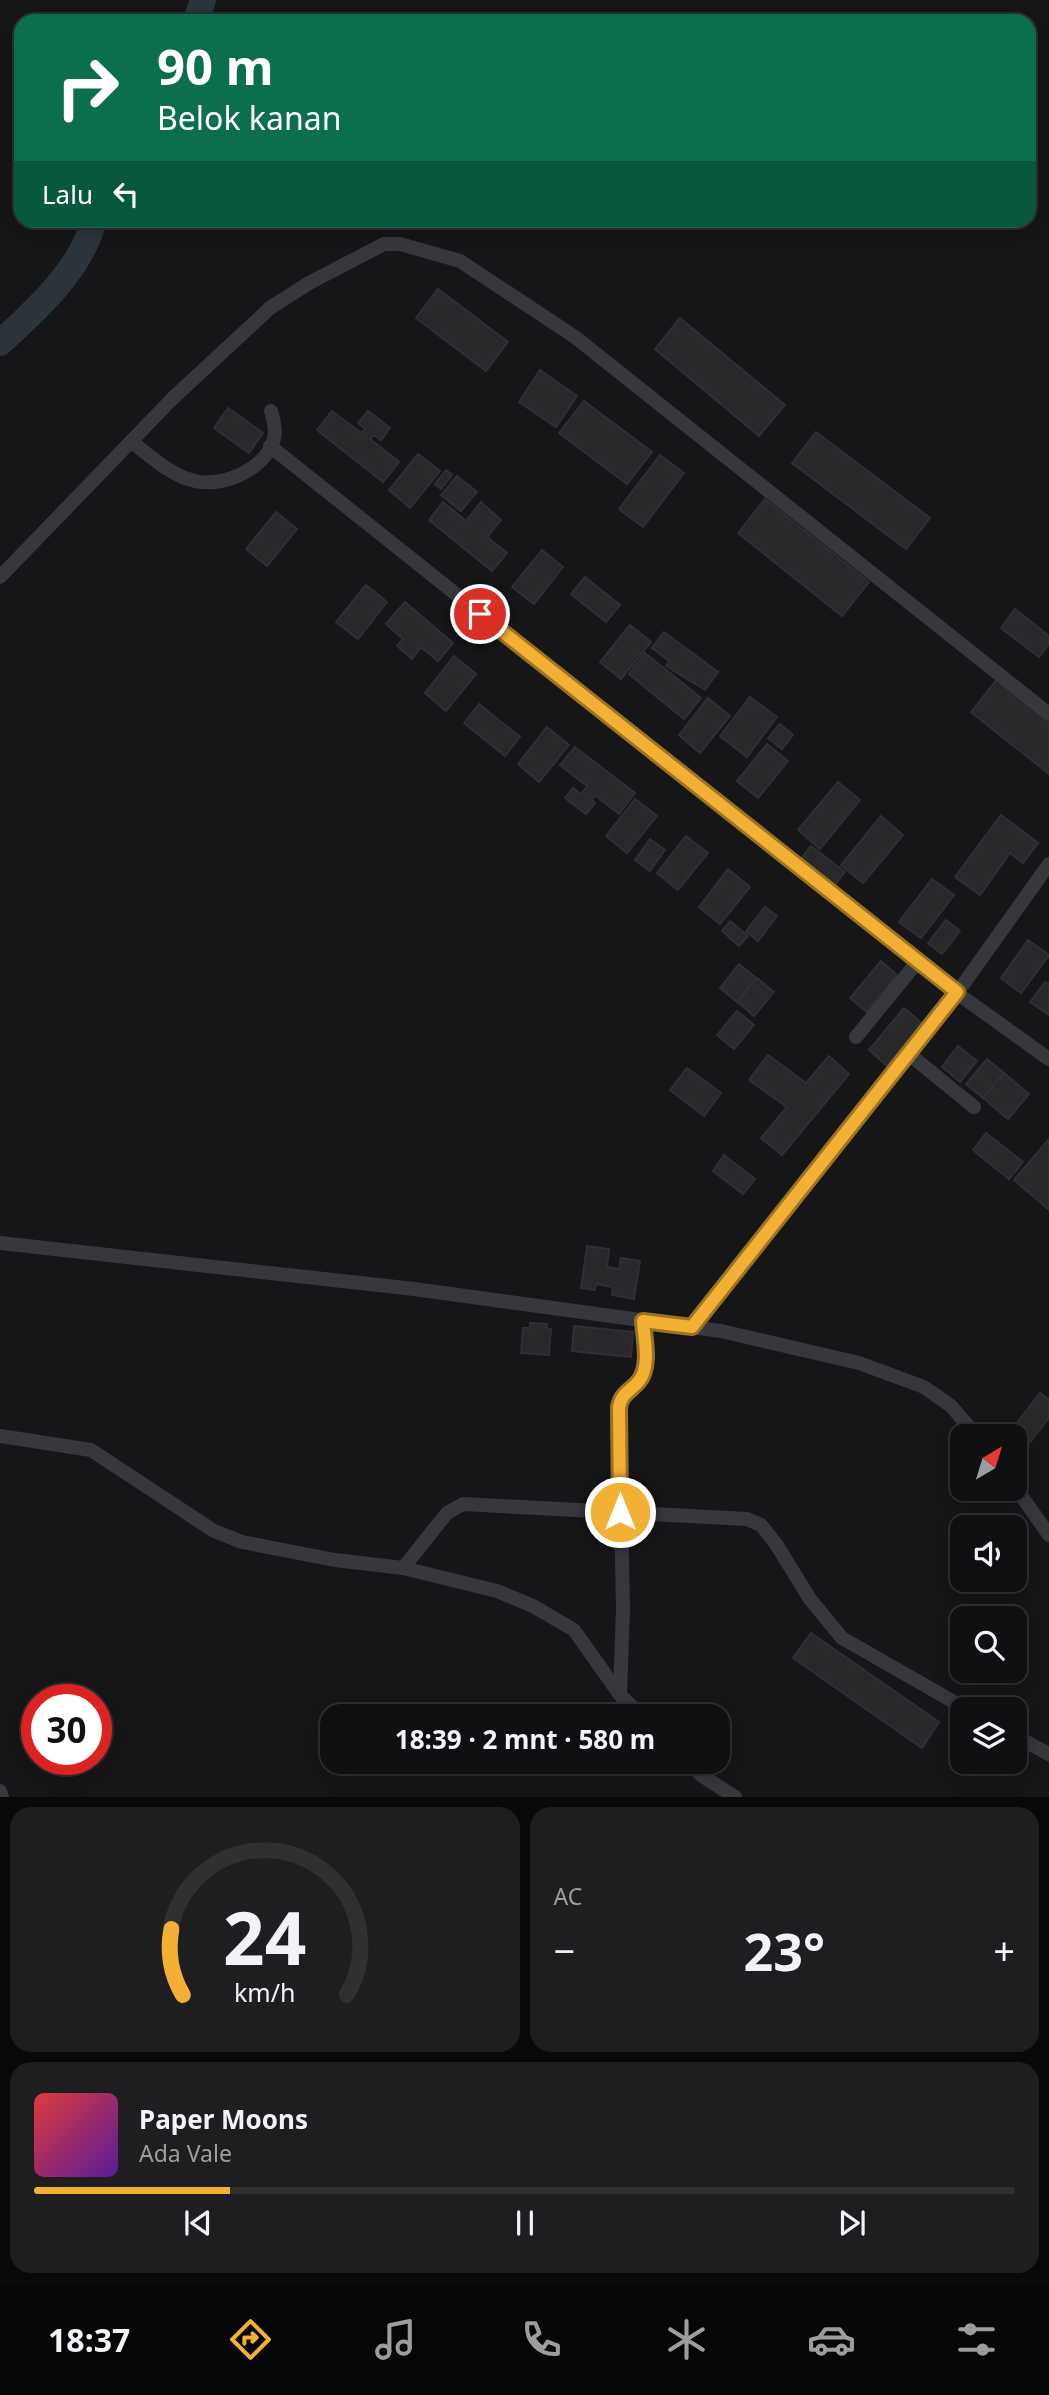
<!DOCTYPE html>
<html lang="id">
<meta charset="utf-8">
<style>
:root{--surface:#101012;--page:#1e1e20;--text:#f1f3f6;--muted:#9c9d9f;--line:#303032;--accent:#f2b134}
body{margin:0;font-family:"Noto Sans",sans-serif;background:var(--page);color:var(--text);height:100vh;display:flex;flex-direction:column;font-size:26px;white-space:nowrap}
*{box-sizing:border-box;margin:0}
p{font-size:23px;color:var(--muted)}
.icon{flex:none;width:38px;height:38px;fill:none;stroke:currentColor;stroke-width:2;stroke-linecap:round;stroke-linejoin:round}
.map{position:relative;height:1797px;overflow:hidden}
.panel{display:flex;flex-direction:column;gap:10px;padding:10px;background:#09090a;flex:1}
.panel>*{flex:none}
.banner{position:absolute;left:14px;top:14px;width:1022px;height:214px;border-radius:21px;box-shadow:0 4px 18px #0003,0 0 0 2px var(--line);background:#0b6e4f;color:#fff;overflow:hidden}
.needle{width:46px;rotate:38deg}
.tools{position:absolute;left:950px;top:1424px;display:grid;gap:14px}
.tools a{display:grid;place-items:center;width:77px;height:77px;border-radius:14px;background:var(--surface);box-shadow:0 4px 18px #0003,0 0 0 2px var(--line);font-size:35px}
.speed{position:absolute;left:21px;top:1684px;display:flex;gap:14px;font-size:35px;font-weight:700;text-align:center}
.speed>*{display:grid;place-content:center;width:91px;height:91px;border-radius:50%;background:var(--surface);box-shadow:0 4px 18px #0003,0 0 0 2px var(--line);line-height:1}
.speed .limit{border:10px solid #d22;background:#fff;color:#111}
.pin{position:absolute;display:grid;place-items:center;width:60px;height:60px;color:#fff;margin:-30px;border:4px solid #fff;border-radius:50%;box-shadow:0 2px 7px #0007}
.me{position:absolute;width:77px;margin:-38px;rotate:0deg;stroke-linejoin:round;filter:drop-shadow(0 0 5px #0008)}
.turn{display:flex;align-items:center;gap:24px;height:147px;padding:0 28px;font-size:32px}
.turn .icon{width:91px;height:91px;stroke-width:2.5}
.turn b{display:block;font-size:49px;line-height:60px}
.then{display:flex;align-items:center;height:66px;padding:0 28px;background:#0003;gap:14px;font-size:26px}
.big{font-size:52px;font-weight:700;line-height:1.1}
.panel .widget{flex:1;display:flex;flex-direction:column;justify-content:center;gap:10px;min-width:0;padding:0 24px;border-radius:21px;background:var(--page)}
.panel .dial{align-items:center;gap:0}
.dial svg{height:182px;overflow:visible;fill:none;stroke:var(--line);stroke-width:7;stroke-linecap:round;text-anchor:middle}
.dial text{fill:var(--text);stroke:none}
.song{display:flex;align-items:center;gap:21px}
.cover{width:84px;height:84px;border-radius:10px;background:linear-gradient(135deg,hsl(0 70% 55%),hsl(270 70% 35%))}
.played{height:7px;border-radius:4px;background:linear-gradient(90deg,var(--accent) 20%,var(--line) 20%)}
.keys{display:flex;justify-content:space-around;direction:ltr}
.heat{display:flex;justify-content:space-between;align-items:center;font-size:38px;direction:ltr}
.panel .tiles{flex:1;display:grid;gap:10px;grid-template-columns:1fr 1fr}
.widget:last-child{grid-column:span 2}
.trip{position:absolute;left:320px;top:1704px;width:410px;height:70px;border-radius:21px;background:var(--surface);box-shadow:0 4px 18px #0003,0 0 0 2px var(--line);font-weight:700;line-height:70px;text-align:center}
.menu{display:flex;height:112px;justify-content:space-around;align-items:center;background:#060607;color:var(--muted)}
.menu .icon{width:49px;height:49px}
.menu .on{color:var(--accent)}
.menu b{font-size:32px;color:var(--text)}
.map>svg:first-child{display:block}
</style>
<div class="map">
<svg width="1049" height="1797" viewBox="0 0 1049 1797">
<rect width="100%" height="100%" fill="#161618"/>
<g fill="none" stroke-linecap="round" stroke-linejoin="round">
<path stroke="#2c353c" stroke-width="26" d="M196 21 203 0
M0 343C37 309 81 270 94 220"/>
</g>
<path fill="#29292c" stroke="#303034" stroke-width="2" d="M438 289 508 342 486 371 416 318Z
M680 318 785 405 759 436 655 349Z
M540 370 577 396 556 427 519 402Z
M584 401 652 452 627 484 559 433Z
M228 408 263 433 249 453 214 428Z
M332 411 361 433 365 429 358 423 368 411 390 428 381 440 374 435 370 439 399 462 383 482 317 430Z
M816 432 930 518 906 549 792 463Z
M418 454 440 471 410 508 389 490Z
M660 455 684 473 643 527 619 509Z
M446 470 452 475 441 489 435 484Z
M457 476 477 492 461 511 441 495Z
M765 499 869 582 842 616 738 533Z
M443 502 466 521 481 502 501 520 487 537 507 553 492 571 429 520Z
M276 512 297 529 267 566 246 549Z
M542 550 563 567 534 604 512 587Z
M585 577 620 605 606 622 571 594Z
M366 585 387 602 358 639 336 622Z
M405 602 453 643 438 661 421 647 412 659 397 646 403 639 386 624Z
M1015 609 1049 636V644L1039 657 1001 628Z
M630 625 651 642 621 679 600 662Z
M664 632 718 672 705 690 666 666 669 661 652 648Z
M645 653 701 698 684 719 629 674Z
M454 656 476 674 446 711 425 693Z
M998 678 1049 719V774L971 712Z
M750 697 777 717 747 757 720 736Z
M708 698 730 716 700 753 679 735Z
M479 704 520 737 505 756 464 723Z
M780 724 793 735 782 749 768 738Z
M547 727 569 745 539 782 518 764Z
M767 744 788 761 758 798 737 781Z
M575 747 635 793 619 814 595 795 592 800 595 803 586 814 565 798 573 788 581 794 587 786 560 765Z
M838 782 860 800 820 849 798 830Z
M635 799 657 816 627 853 606 836Z
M1001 815 1038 843 1023 863 1010 853 980 895 955 877Z
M881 816 903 835 863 883 841 865Z
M686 836 708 853 678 890 657 873Z
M650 839 665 850 650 871 635 860Z
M811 846 845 872 833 887 799 861Z
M728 869 750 887 720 924 699 907Z
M932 879 954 895 921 938 899 922Z
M765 907 777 916 758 941 746 931Z
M946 920 960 931 942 954 928 943Z
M730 921 748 936 739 946 722 931Z
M1028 940 1049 955 1021 993 1001 978Z
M881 961 897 975 867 1012 850 998Z
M739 964 756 978 737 1002 720 988Z
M757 978 774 992 754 1016 738 1002Z
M1045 982 1049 984V1015L1030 1002Z
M904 1008 923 1024 887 1066 869 1050Z
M737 1011 754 1025 734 1049 717 1035Z
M958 1046 977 1061 960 1082 942 1067Z
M768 1055 806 1083 829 1056 849 1074 782 1155 761 1138 787 1107 749 1080Z
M987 1059 1004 1073 983 1098 966 1084Z
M687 1068 721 1093 704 1116 670 1090Z
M1004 1073 1029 1094 1008 1119 983 1098Z
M986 1133 1023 1162 1009 1179 973 1150Z
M1049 1139V1210L1014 1180Z
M724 1155 755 1179 743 1194 713 1171Z
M587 1246 609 1249 607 1267 619 1269 621 1258 640 1261 634 1299 612 1295 613 1287 596 1284 595 1290 581 1288Z
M530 1323 547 1324V1329H551L549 1355 521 1353 523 1328H530Z
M574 1326 633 1332 631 1357 572 1351Z
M1040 1393 1049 1400V1418L1022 1452 1015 1446V1437H1006Z
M811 1633 939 1722 922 1748 793 1658Z"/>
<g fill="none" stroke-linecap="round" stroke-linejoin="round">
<path stroke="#37383d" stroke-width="14" d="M131 441C150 456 170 475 195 481 225 488 271 467 275 433 275 426 273 418 271 411
M270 446 957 993 1049 864
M0 577 172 399 270 308 309 283 384 244H400L460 261 575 337 1049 714
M856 1037 918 961
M909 1054 974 1107
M0 1243 414 1289 721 1331 859 1363 924 1387 951 1406 978 1437
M692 1327 957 993 1049 1059
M0 1436 91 1450 214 1531 242 1542 335 1560 403 1568 497 1591 533 1606 574 1630 620 1695 643 1717
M1015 1487 1049 1535
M403 1568 447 1513 463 1504 747 1519 761 1525 776 1544 810 1599 842 1638 968 1710
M620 1695 623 1609 619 1407C623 1388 634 1391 642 1377 649 1361 644 1337 643 1321
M1015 1736 1049 1754
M688 1762 701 1775 735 1797
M0 1791 2 1797"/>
</g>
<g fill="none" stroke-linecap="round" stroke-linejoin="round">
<defs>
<path id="route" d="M480 614 957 992 692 1327 643 1321C644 1338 651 1366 639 1381 630 1392 622 1392 619 1407L620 1512"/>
</defs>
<use href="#route" stroke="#9d7322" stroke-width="18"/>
<use href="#route" stroke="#f2b134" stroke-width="12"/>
</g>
</svg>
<div class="tools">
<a><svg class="needle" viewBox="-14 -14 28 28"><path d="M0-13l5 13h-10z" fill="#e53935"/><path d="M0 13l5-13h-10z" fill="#9c9d9f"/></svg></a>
<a><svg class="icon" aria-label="sound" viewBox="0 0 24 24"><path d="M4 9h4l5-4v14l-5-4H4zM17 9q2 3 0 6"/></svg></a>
<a><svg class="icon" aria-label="search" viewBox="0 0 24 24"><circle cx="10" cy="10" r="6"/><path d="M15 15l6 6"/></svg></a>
<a><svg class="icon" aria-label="layers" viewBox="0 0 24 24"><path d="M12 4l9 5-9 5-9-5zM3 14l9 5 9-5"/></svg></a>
</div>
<div class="speed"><div class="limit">30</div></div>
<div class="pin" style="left:480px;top:614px;background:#d93025"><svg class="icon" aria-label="arrive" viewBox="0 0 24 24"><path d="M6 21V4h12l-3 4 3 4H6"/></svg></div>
<svg class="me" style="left:620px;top:1512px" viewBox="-20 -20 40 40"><circle r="17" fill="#f2b134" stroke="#fff" stroke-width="3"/><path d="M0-11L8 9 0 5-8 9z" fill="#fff"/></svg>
<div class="trip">18:39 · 2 mnt · 580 m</div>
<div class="banner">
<div class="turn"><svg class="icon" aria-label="right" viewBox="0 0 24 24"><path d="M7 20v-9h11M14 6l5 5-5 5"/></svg><div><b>90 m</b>Belok kanan</div></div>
<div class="then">Lalu<svg class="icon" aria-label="left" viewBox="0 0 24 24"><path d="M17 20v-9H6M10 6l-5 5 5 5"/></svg></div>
</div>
</div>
<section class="panel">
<div class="tiles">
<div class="widget dial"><svg viewBox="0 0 100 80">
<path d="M14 69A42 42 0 1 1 86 69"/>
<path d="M14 69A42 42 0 0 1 9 40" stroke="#f2b134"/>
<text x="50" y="56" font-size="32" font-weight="700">24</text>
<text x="50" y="72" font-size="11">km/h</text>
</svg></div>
<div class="widget"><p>AC</p>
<div class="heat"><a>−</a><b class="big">23°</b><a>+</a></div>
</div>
<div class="widget">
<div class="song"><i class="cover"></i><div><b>Paper Moons</b><p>Ada Vale</p></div></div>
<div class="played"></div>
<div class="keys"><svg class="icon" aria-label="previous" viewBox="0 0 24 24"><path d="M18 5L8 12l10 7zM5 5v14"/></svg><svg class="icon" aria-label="pause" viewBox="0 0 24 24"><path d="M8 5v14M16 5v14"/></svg><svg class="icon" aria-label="next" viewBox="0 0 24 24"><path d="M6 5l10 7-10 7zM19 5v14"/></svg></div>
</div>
</div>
</section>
<nav class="menu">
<b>18:37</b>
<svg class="icon on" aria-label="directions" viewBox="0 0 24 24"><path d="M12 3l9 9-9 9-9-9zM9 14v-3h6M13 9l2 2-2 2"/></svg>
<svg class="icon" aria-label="music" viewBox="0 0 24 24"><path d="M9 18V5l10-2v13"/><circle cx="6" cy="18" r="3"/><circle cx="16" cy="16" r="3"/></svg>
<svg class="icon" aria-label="phone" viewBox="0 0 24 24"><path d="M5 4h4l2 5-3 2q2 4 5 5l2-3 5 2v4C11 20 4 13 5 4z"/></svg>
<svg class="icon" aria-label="climate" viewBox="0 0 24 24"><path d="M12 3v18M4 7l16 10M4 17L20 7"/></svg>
<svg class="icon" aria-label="car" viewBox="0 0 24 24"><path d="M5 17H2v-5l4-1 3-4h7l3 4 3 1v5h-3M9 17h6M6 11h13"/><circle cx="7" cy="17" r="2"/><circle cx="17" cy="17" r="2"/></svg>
<svg class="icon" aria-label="filters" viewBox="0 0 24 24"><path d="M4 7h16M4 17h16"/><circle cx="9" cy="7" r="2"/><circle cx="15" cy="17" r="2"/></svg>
</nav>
